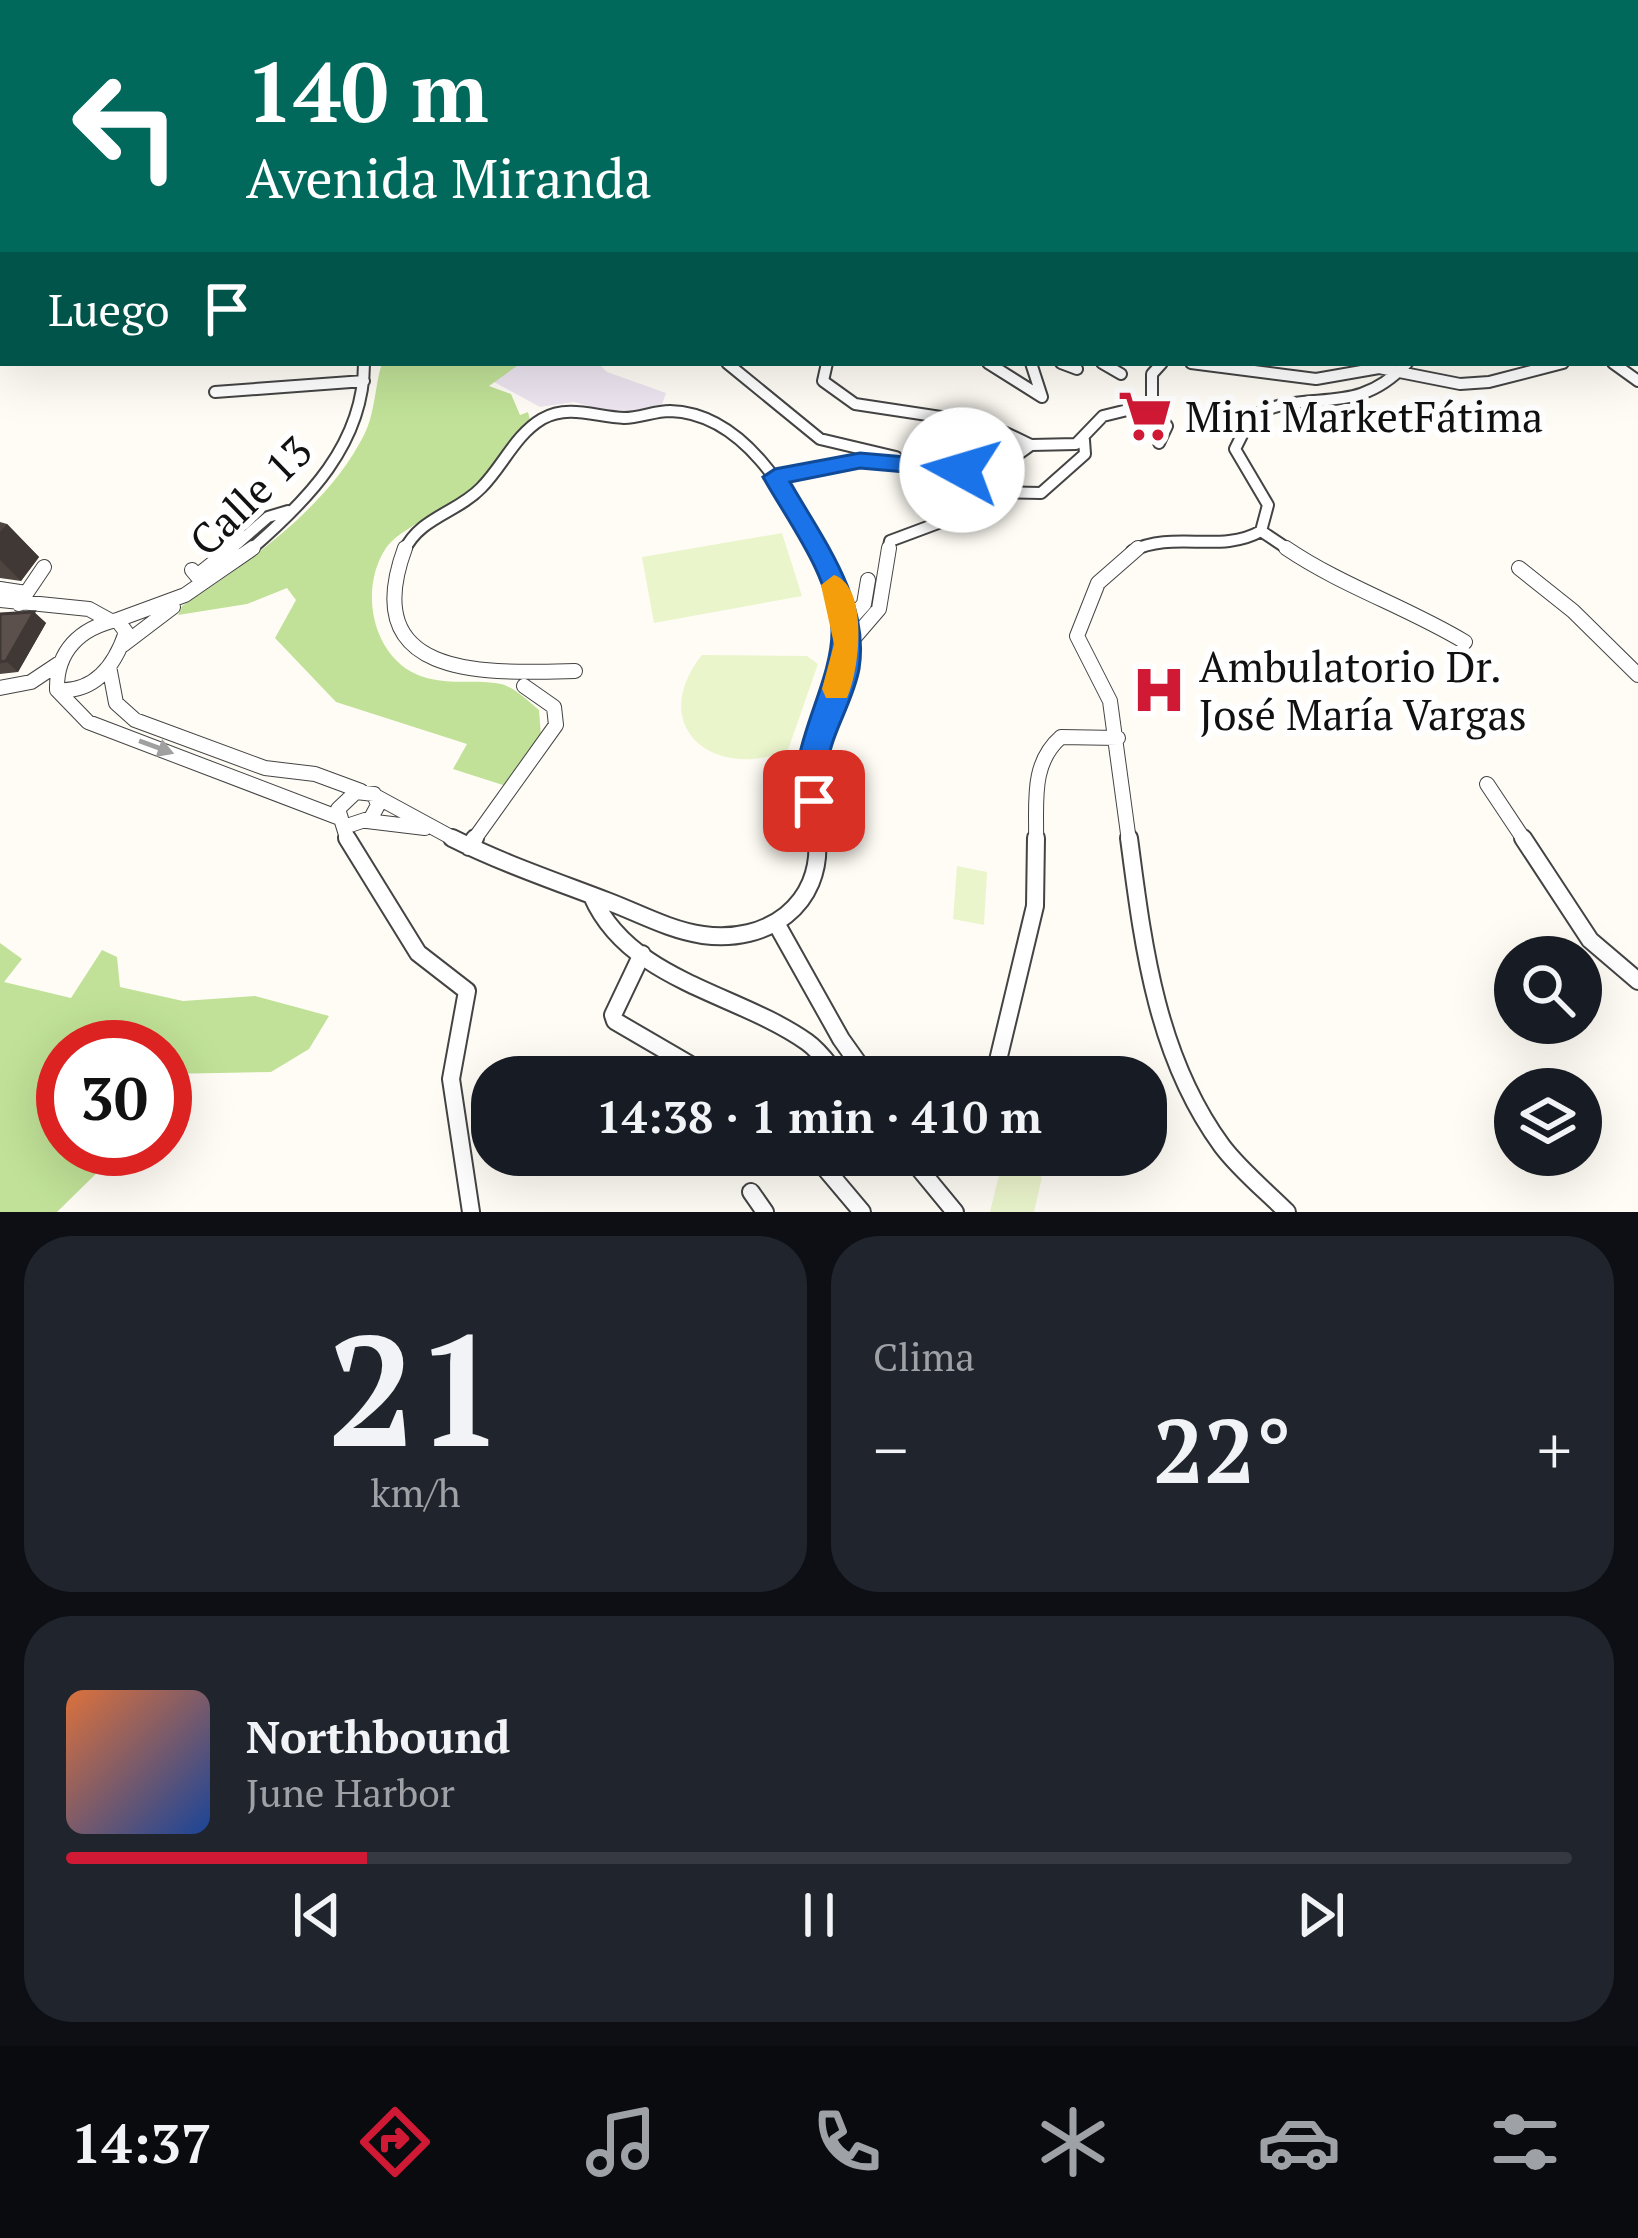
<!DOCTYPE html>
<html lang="es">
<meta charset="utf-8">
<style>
:root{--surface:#171b24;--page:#20242c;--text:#f1f3f6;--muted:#9ea1a6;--line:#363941;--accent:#d01935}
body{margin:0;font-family:"PT Serif",serif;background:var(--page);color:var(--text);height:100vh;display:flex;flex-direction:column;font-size:45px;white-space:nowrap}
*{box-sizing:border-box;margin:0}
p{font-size:39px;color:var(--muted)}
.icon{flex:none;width:66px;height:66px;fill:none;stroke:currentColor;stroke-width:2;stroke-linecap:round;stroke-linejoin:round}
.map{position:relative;height:1212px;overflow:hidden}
.panel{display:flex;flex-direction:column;gap:24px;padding:24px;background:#0d0f14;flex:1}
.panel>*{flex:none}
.banner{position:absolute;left:0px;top:0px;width:1638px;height:366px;box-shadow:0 12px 48px #0002;background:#00695c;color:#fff;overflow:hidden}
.controls{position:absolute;left:1494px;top:936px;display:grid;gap:24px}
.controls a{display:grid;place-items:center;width:108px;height:108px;border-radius:50%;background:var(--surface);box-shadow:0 12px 48px #0002;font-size:60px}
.speed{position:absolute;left:36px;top:1020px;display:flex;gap:24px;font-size:60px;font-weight:700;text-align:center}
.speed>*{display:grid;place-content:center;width:156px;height:156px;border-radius:50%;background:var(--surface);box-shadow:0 12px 48px #0002;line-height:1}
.speed .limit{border:18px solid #d22;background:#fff;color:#111}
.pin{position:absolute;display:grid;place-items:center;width:102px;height:102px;color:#fff;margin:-51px;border-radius:24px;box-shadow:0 6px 18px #0006}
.me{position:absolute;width:132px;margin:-66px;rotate:276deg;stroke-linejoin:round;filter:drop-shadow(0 0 9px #0008)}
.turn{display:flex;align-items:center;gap:42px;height:252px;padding:0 48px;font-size:54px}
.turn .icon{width:156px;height:156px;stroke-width:2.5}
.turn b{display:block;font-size:84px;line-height:102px}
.then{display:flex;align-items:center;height:114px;padding:0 48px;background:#0003;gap:24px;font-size:45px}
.big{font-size:90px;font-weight:700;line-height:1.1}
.panel .tile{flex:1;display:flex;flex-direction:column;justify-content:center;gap:18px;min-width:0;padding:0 42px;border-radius:48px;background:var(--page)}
.panel .dial{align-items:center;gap:0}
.dial b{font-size:156px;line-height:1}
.song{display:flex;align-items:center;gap:36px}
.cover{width:144px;height:144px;border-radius:18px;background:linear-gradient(135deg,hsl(20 70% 55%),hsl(220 70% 35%))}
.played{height:12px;border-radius:6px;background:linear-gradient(90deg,var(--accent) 20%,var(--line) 20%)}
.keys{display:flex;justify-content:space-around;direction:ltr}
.heat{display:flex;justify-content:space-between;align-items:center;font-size:66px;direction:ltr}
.panel .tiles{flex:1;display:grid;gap:24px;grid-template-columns:1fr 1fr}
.tile:last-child{grid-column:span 2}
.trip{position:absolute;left:471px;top:1056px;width:696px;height:120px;border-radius:48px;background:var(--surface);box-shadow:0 12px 48px #0002;font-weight:700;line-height:120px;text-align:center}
.dock{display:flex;height:192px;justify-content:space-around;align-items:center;background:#090b0e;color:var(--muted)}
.dock .icon{width:84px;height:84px}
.dock .selected{color:var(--accent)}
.dock b{font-size:54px;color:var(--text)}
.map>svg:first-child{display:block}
</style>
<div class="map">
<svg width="1638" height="1212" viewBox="0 0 1638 1212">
<rect width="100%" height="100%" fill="#fffcf5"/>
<path fill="#ede5f0" d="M505 363H598L607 372 666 393 661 407 626 416 574 402 540 407 485 377Z"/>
<path fill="#c0e197" d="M382 363H521L489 386 511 394 520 415 528 412 530 420C510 443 492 470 470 491 449 511 401 526 386 548 360 587 371 648 410 671 440 688 470 678 501 684 514 687 529 702 539 710L541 736 506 786 453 769 467 744 336 702 275 638 296 600 287 588 247 604 178 615 182 606C248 563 328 507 364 435 375 414 375 385 382 363Z
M0 943 22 959 4 982 71 998 102 950 117 957 120 987 183 1001 255 996 329 1016 309 1049 271 1072 165 1074V1047H63V1149H99L110 1160 57 1212H0Z"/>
<path fill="#ebf5cc" d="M782 533 802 596 654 623 642 557Z
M702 655 807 656 818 664 788 750C715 782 645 727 702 655Z
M957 866 987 872 984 925 953 919Z
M1003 1159 1042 1177 1034 1212H990Z"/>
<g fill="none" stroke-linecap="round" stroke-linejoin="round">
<defs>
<path id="minor-far2" d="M727 363 820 439 896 457
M827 363 823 381 855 404 987 424 1031 445
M988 363 1042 397 1031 363
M1061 363 1077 369
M1102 363 1121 374
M1191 363 1316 379 1379 368 1460 384 1489 382 1563 363
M1613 363 1638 381
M215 392 364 381
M1152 404 1167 426 1159 443
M941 468 981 446 1023 445
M775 477 860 460 979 469 1009 461 1031 445 1076 444 1103 416 1152 404V374L1162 363
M1261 531 1291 551
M229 551 268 517 288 511
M249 551C307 501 364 444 364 363
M404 551C420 517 457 513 481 488 503 466 515 435 542 419 569 404 596 417 624 418 640 418 654 411 670 411 744 413 788 494 818 551
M888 551 890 541 949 519 980 492 1041 493 1085 454 1084 440
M1132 551C1174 530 1221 554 1261 531L1268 505 1235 449 1251 417C1307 385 1353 421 1407 363"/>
<path id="minor-far1" d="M405 548C356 681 488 673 575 671
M816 548 839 599 847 652 812 764 818 841
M1286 548C1342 586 1407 607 1465 642
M1519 568 1573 611 1638 675
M192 570 197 576 232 548
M0 589 26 593
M0 600 89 609 109 620
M19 604 44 567
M117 620 185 595 253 548
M117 620 126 632C115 665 95 693 57 690 56 651 80 628 117 620Z
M846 624 864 604 868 580
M123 645 173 607
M848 645 879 609 889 548
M109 666 116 703 135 720 265 768 315 774 361 791
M0 688 31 682 58 664
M57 690 88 722 337 817
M1487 784 1525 841
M377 797 458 841
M367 821 425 828
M347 826 371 818 378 805 374 794 356 792 338 809 348 841
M473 841 556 725 554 707 524 686
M1036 841C1037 803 1030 764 1061 737L1118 738
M1129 841 1110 701 1077 636 1098 583 1138 548"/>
<path id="minor" d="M347 838 418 953 467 991 451 1079 471 1212
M452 838C502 863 555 881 607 901 639 913 669 930 703 935 767 944 823 905 817 838
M1129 838C1143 945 1156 1056 1222 1146 1240 1170 1266 1191 1287 1212
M1523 838 1590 940 1638 981
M469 847 475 838
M592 896C629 981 738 993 807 1042 820 1051 829 1065 839 1077
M776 923 841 1039 868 1077
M642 954 613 1015 615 1021 711 1077
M994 1077 1035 906 1036 838
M814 1155 862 1212
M908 1155 955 1212
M947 1155H959
M751 1192 765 1212"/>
<path id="tertiary" d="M0 171H3V177H0Z
M3 235V242L0 243V236Z"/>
</defs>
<use href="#minor-far2" stroke="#444" stroke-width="14"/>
<use href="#minor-far1" stroke="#444" stroke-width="16"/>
<use href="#minor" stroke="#444" stroke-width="20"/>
<use href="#tertiary" stroke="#444" stroke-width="3"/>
<use href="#minor-far2" stroke="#fff" stroke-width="10"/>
<use href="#minor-far1" stroke="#fff" stroke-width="14"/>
<use href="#minor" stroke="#fff" stroke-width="16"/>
<use href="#tertiary" fill="#fff" fill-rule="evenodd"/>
</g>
<path fill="#4e4541" d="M1636 174H1638V192L1635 191Z
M0 522 7 524 39 557 21 581 0 578Z
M34 612 46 623 18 672 0 674V614Z"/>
<path fill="#403835" d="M7 524 39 557 21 581 0 560V532Z
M34 612 46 623 18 672 6 661Z"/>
<path fill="#5b504c" stroke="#403835" stroke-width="3" d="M34 612 6 661 0 662V614Z"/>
<defs><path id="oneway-solid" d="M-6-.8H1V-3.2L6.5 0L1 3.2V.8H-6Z" transform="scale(3)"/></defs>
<use fill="#a0a0a0" href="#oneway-solid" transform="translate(156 747) rotate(20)"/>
<linearGradient id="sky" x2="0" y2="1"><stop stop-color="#93c9f0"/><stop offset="0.47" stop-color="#fffefa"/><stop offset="1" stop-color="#fffefa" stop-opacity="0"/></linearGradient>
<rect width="1638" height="318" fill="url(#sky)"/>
<path fill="#1a73e8" stroke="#114b97" stroke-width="3" d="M860 453 962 462 974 470 962 477 860 468 790 482C822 538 870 600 859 669 853 702 831 733 827 766 825 783 833 796 825 812L814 816 803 812C778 759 833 689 832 630 831 577 788 522 763 477L775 469Z"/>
<path fill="#f59e0b" d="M834 575C869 587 860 670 847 698H826L822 689 834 644 821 585Z"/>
<defs>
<symbol id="supermarket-bare" viewBox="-9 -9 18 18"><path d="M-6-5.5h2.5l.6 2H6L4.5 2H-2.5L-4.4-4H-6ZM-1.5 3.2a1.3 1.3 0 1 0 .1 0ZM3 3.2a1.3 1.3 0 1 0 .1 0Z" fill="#d01935" stroke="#fff" stroke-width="2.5" paint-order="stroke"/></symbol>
<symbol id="hospital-bare" viewBox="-9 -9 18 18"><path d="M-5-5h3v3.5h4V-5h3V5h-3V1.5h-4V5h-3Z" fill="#d01935" stroke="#fff" stroke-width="2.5" paint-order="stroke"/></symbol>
</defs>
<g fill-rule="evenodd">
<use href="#supermarket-bare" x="1107" y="378" width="76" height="76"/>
<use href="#hospital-bare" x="1121" y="652" width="76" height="76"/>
</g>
<g text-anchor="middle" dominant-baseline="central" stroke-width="12" stroke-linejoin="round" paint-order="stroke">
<g font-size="42" fill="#111" stroke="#fff" text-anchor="start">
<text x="1185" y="416">Mini MarketFátima</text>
<text x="1199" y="666">Ambulatorio Dr.<tspan x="1199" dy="48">José María Vargas</tspan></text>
</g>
<g font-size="42" fill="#111" stroke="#fff">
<text transform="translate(250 495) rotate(-44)">Calle 13</text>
</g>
</g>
</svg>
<div class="controls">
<a><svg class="icon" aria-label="search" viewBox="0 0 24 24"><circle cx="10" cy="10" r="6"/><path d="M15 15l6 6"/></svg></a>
<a><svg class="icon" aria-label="layers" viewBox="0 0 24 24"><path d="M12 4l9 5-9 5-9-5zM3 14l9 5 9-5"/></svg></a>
</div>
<div class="speed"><div class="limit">30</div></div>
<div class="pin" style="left:814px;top:801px;background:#d93025"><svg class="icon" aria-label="arrive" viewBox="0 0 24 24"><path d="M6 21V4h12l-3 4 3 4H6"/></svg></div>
<svg class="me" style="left:962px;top:470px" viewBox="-20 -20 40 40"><circle r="19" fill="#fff"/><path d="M0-13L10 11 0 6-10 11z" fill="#1a73e8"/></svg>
<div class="trip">14:38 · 1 min · 410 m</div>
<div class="banner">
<div class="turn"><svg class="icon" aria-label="left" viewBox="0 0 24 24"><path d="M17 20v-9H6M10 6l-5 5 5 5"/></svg><div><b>140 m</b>Avenida Miranda</div></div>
<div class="then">Luego<svg class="icon" aria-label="arrive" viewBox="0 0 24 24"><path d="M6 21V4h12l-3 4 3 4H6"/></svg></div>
</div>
</div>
<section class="panel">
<div class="tiles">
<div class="tile dial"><b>21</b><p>km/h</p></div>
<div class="tile"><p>Clima</p>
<div class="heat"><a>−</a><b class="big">22°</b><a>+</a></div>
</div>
<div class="tile">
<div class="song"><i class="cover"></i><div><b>Northbound</b><p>June Harbor</p></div></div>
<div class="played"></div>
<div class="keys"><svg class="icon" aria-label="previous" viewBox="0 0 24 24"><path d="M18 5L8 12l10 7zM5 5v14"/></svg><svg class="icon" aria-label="pause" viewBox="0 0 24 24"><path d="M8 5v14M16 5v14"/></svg><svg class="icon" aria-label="next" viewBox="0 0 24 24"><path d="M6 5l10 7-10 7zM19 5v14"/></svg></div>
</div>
</div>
</section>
<nav class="dock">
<b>14:37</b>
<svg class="icon selected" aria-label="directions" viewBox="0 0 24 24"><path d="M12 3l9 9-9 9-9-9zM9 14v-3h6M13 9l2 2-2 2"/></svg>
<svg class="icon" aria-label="music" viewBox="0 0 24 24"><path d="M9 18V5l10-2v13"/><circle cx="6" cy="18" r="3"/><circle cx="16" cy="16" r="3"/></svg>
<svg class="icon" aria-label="phone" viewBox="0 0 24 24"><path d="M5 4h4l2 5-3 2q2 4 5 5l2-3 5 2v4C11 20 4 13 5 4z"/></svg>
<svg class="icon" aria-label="climate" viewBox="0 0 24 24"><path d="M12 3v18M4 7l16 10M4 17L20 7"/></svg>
<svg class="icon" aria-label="car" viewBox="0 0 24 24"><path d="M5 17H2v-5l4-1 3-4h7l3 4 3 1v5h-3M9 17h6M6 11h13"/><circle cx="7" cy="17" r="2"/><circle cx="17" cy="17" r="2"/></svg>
<svg class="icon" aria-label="filters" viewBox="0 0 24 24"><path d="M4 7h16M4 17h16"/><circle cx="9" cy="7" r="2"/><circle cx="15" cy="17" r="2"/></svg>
</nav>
